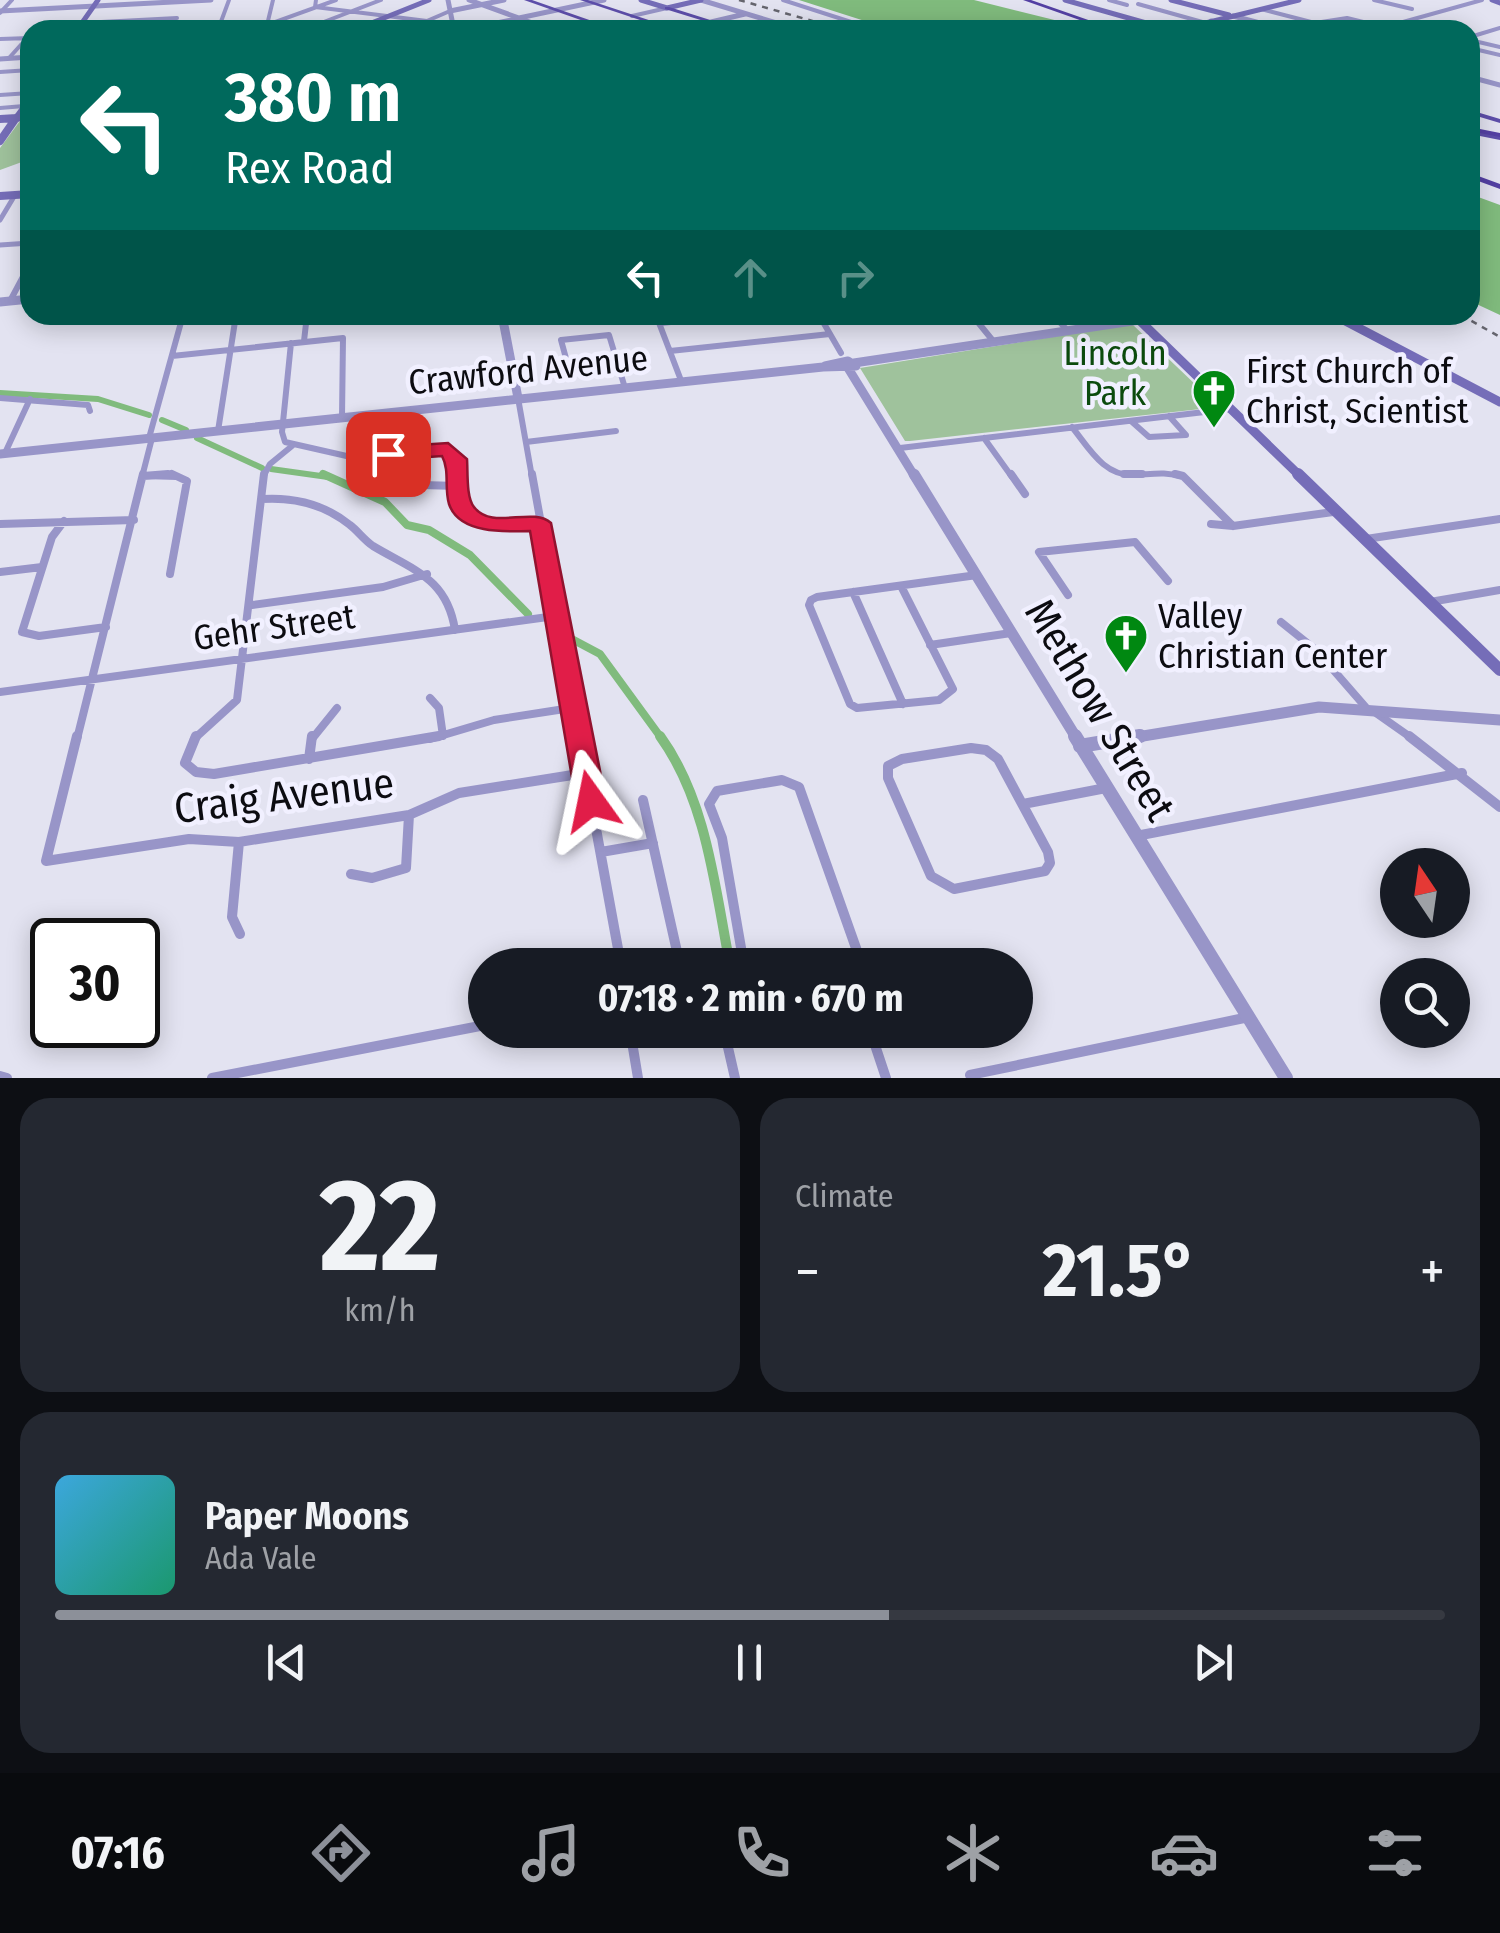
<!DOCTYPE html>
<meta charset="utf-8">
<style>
:root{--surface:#171b24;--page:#242831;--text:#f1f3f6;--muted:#9ea1a6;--line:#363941;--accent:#8c9099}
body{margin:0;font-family:"Fira Sans Condensed",sans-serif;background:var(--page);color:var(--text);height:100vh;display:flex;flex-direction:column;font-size:38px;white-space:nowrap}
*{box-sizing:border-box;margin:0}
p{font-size:32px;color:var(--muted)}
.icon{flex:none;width:55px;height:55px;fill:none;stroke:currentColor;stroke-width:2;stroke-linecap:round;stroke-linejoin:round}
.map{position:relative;height:1078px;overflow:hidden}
.panel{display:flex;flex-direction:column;gap:20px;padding:20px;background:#0d0f14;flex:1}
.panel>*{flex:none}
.guide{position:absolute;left:20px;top:20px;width:1460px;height:305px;border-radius:30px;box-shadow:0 5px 25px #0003;background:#00695c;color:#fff;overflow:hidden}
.needle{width:65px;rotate:347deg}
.buttons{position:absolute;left:1380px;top:848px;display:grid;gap:20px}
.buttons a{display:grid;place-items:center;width:90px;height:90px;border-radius:50%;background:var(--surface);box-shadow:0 5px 25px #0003;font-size:50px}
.speed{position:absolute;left:30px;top:918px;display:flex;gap:20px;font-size:50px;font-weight:700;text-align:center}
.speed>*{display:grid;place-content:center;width:130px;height:130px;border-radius:50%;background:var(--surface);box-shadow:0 5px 25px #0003;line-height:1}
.speed .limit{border:5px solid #111;border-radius:15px;background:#fff;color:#111}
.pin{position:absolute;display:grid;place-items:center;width:85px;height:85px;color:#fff;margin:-42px;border-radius:20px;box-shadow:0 5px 15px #0006}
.me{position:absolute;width:110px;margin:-55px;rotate:348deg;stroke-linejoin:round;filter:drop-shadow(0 0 8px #0008)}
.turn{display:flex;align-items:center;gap:35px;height:210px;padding:0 40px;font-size:45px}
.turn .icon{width:130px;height:130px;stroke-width:2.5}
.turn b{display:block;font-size:70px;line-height:85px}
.lanes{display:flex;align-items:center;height:95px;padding:0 40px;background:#0003;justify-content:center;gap:50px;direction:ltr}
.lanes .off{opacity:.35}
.big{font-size:75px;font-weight:700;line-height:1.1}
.panel .widget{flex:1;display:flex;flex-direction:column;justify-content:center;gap:15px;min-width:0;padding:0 35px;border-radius:30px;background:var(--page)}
.panel .dial{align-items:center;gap:0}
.dial b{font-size:130px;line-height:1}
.song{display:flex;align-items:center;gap:30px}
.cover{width:120px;height:120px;border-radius:15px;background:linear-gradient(135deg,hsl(200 70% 55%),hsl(160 70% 35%))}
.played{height:10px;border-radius:5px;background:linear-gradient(90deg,var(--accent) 60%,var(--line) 60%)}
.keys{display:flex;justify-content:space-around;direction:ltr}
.heat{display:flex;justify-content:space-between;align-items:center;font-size:55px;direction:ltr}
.panel .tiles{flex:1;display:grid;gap:20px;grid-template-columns:1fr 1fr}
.widget:last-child{grid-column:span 2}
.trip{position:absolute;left:468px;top:948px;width:565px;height:100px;border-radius:50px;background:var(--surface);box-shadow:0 5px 25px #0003;font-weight:700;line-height:100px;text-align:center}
.dock{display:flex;height:160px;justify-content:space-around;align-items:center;background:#090b0e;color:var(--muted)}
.dock .icon{width:70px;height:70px}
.dock .current{color:var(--accent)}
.dock b{font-size:45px;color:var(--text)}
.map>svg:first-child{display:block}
</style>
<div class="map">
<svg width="1500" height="1078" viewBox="0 0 1500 1078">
<rect width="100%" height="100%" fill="#e3e3f1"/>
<path fill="#9fc29c" d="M30 119V159L0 170V148L20 121Z
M1132 324 1219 407 910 441H905L860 368Z"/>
<path fill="#80bb7d" d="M799 0H974L1095 30H893Z
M1470 194 1500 205V315L1470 301Z"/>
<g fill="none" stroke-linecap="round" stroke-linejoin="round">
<path stroke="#80bb7d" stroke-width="6" d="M0 393 98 399 149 415
M162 420 186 430
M197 438 262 468
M271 469 328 477"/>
<path stroke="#80bb7d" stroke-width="8" d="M323 474 385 502 407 525 429 530 470 555 528 614
M568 637 600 654 662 739"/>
<path stroke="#80bb7d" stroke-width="10" d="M660 736C707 801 715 888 730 965"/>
<path stroke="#9895c8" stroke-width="4" d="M316 0 315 7 427 21
M783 0 876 30
M1109 0 1127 5
M1374 0 1412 9
M1138 4 1206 23
M1261 9 1315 23 1347 18 1396 30
M0 13 12 0
M632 16 667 8
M82 23 177 18
M501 24 519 30
M47 25 80 26
M267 25 273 0
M219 27 229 0
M1385 27 1482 0
M164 30 262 24 304 30
M253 30 336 0
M303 30 381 0
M406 30 450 11
M459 30 519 18 554 30
M676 30 711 22
M1470 37 1500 28
M0 39 30 38
M1470 40 1500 47
M1470 48 1500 55
M9 58 27 38
M0 72 30 70
M0 95 30 93
M0 108 24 106"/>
<path stroke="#9895c8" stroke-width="5" d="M0 220 15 195
M0 245 30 243
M24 275 30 263"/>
<path stroke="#9895c8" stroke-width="6" d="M10 301 25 273
M656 315 682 383
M819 315 841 353
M972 315 994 342
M1053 315 1068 331
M503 321 573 315
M660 323 748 315
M609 335 616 358 567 362 561 340Z
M304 341 307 315
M291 343 282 432 285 442 373 462 404 477
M670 351 830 334
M172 356 343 338 342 417
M616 358 625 388
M0 398 88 405 90 411
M518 398 532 477
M1131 421 1149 437 1186 435 1169 416
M1072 427C1089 448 1104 477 1135 475 1153 474 1165 471 1184 477
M218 431 236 315
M149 438 183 315
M984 438 1012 477
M526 442 616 431
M900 448 1230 409
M5 453 30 399
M373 462 402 450 448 449 459 477
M143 476 177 477
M142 477 152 438
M263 477 270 464 292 446"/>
<path stroke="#9895c8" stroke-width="8" d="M399 474 422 485 458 486
M459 474C462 532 492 527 540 523
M532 474 580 739
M1011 474 1025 494
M1124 474H1142
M1175 474 1183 476 1233 526
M143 476 168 474
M262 499C294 497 324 504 350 525 358 531 364 540 373 546 413 570 447 578 455 630
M64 521 52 537 22 632 39 636 106 627
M0 524 134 520
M1211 524 1233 526 1333 512
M1366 539 1500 519
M0 572 42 567
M170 574 187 481 172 474
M901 586 953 689 939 700 857 708 850 704 809 605 811 600 817 597 977 575
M853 592 903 704
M1068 595 1039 552 1135 542 1168 581
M1430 602 1500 590
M252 605 383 587 427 574
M1281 622 1316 650 1369 711
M930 645 1011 633
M0 692 555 616
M430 698 439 708 443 736
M1376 713 1413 739
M77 739 143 474
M194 739 237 700 264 474
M312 739 337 708
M430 739 494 720 571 708"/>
<path stroke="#9895c8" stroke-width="10" d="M77 736 46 861 189 839 239 842 409 815 459 793 585 773
M196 736 185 763 196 772 214 774 439 736
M579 736 621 965
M1409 736 1500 807
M971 748 986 750 998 759 1048 852 1050 863 1045 871 954 889 931 876 888 778V766L902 759Z
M309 759 312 736
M643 800 680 965
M1023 804 1106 788
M1136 836 1462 773
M239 842 232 917 240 934
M601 852 653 843
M351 874 372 878 406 868 409 815
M744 965 722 838 709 804 717 791 782 780 799 787 862 965
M630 1030 638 1078
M724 1030 735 1078
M870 1030 886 1078
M970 1075 1249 1017
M0 1076 7 1078
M212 1078 485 1025"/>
<path stroke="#9895c8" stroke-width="5" d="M448 0 454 30
M469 0 519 18 604 0
M701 0 793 28
M0 11 211 0
M450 11 504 0
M1233 16 1287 30
M1211 21 1244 30
M711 22 745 14
M0 59 30 57
M1470 77 1500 85"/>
<path stroke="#9895c8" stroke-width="9" d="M0 302 30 299
M502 315 518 398
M848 361 856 366 823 367 825 366Z
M854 363 1139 320
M848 368 915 477
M0 454 823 367"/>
<path stroke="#9895c8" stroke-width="11" d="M914 474 1077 739
M1125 739 1319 707 1500 720"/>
<path stroke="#9895c8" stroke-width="14" d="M1075 736 1286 1078
M1080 746 1140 736"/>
<path stroke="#756db8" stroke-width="5" d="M641 0 667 8 701 0
M1065 0 1171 30
M1171 0 1229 15
M1492 0 1500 3
M77 30 98 0
M354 30 429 0
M1177 30 1299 0
M0 119 30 117
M14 120 30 98"/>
<path stroke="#756db8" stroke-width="8" d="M0 119 17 118
M0 141 16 118
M0 196 30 194"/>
<path stroke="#756db8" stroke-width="9" d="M1134 315 1301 477
M1334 315 1500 402
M1139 320 1179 315"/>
<path stroke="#756db8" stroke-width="12" d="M1298 474 1500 670"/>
<path fill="#5d4eaa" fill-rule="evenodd" d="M524 0H532L618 30H609Z
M580 0H588L679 30H670Z
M665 7H669L742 30H733L665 9Z
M1470 110 1500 119V123L1470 114Z
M1470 130 1500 136V140L1470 134Z"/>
<path fill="#5440a4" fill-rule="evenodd" d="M1023 0H1031L1117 30H1108Z
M1470 127 1500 133V137L1470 131Z
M1470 173 1500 184V189L1470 178Z"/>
<path stroke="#65656e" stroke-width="2.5" stroke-dasharray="6 6" stroke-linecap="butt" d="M739 0 844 30
M1461 315 1500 337"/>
</g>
<path fill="#e11d48" stroke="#92132f" stroke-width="2.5" d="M448 443 467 459C468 472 466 497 474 507 492 531 532 506 551 523L606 801 601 809H581L576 801 530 531C505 532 459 534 449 504 444 488 450 471 442 456L388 460 378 454 388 447Z"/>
<defs>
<symbol id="church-pin" viewBox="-11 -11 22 30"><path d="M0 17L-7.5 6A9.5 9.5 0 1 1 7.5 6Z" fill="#081" stroke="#f1f0ff"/><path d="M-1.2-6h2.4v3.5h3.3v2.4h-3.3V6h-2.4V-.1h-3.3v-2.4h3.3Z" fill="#fff"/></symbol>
</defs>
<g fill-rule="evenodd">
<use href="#church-pin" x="1189" y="366" width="50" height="68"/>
<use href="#church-pin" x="1101" y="611" width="50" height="68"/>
</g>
<g text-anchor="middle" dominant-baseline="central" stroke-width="9" stroke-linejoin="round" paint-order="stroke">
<g font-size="35" fill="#0c4b0e" stroke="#f1f0ff">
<text x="1115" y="353">Lincoln<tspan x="1115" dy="40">Park</tspan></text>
</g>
<g font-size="35" fill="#0c0c11" stroke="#f1f0ff">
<text transform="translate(528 370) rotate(-6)">Crawford Avenue</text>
<text transform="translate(274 627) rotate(-8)">Gehr Street</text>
</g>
<g font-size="35" fill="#0c0c11" stroke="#f1f0ff" text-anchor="start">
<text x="1246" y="371">First Church of<tspan x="1246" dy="40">Christ, Scientist</tspan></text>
<text x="1158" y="616">Valley<tspan x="1158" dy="40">Christian Center</tspan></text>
</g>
<g font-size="42" fill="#0c0c11" stroke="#f1f0ff">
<text transform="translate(1100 710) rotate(59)">Methow Street</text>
<text transform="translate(284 796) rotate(-7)">Craig Avenue</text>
</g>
</g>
</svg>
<div class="buttons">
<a><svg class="needle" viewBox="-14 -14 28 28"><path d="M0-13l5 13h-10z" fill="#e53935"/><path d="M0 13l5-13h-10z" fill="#9ea1a6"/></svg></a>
<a><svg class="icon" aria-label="search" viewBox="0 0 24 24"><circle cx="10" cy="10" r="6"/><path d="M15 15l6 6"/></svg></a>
</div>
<div class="speed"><div class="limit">30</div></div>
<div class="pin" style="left:388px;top:454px;background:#d93025"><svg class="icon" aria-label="arrive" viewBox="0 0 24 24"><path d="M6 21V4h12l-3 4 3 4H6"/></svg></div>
<svg class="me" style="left:591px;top:801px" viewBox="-20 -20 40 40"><path d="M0-17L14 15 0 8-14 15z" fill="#e11d48" stroke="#fff" stroke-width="4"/></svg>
<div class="trip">07:18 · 2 min · 670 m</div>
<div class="guide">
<div class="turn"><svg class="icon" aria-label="left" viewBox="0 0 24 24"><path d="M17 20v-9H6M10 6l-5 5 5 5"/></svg><div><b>380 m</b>Rex Road</div></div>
<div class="lanes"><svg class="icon" aria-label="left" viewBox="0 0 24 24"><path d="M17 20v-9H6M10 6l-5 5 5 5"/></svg><svg class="icon off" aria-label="ahead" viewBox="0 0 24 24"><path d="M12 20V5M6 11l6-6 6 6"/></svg><svg class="icon off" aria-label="right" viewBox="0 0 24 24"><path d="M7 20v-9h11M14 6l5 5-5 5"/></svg></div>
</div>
</div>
<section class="panel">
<div class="tiles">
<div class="widget dial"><b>22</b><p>km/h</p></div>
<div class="widget"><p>Climate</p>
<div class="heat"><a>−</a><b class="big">21.5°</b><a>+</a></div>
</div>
<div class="widget">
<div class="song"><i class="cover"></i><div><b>Paper Moons</b><p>Ada Vale</p></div></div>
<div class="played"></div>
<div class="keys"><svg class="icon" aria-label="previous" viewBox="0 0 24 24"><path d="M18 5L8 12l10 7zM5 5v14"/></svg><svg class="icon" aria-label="pause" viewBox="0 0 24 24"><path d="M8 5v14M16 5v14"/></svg><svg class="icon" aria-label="next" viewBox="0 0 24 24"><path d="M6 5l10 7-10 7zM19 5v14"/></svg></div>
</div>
</div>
</section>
<nav class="dock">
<b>07:16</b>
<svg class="icon current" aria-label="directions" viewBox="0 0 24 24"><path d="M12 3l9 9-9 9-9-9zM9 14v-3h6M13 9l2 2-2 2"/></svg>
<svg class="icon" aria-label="music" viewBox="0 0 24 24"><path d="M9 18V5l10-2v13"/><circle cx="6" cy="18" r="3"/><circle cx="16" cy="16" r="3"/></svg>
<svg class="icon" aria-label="phone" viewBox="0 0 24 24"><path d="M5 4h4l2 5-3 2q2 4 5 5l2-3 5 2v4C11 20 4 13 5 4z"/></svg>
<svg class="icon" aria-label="climate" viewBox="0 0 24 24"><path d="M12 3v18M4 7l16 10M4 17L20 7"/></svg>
<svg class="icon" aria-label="car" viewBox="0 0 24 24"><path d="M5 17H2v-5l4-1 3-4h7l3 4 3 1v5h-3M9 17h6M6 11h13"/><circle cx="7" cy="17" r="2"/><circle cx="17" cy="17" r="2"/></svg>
<svg class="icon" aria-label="filters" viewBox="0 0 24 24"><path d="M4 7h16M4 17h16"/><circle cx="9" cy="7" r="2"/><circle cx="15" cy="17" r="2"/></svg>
</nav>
